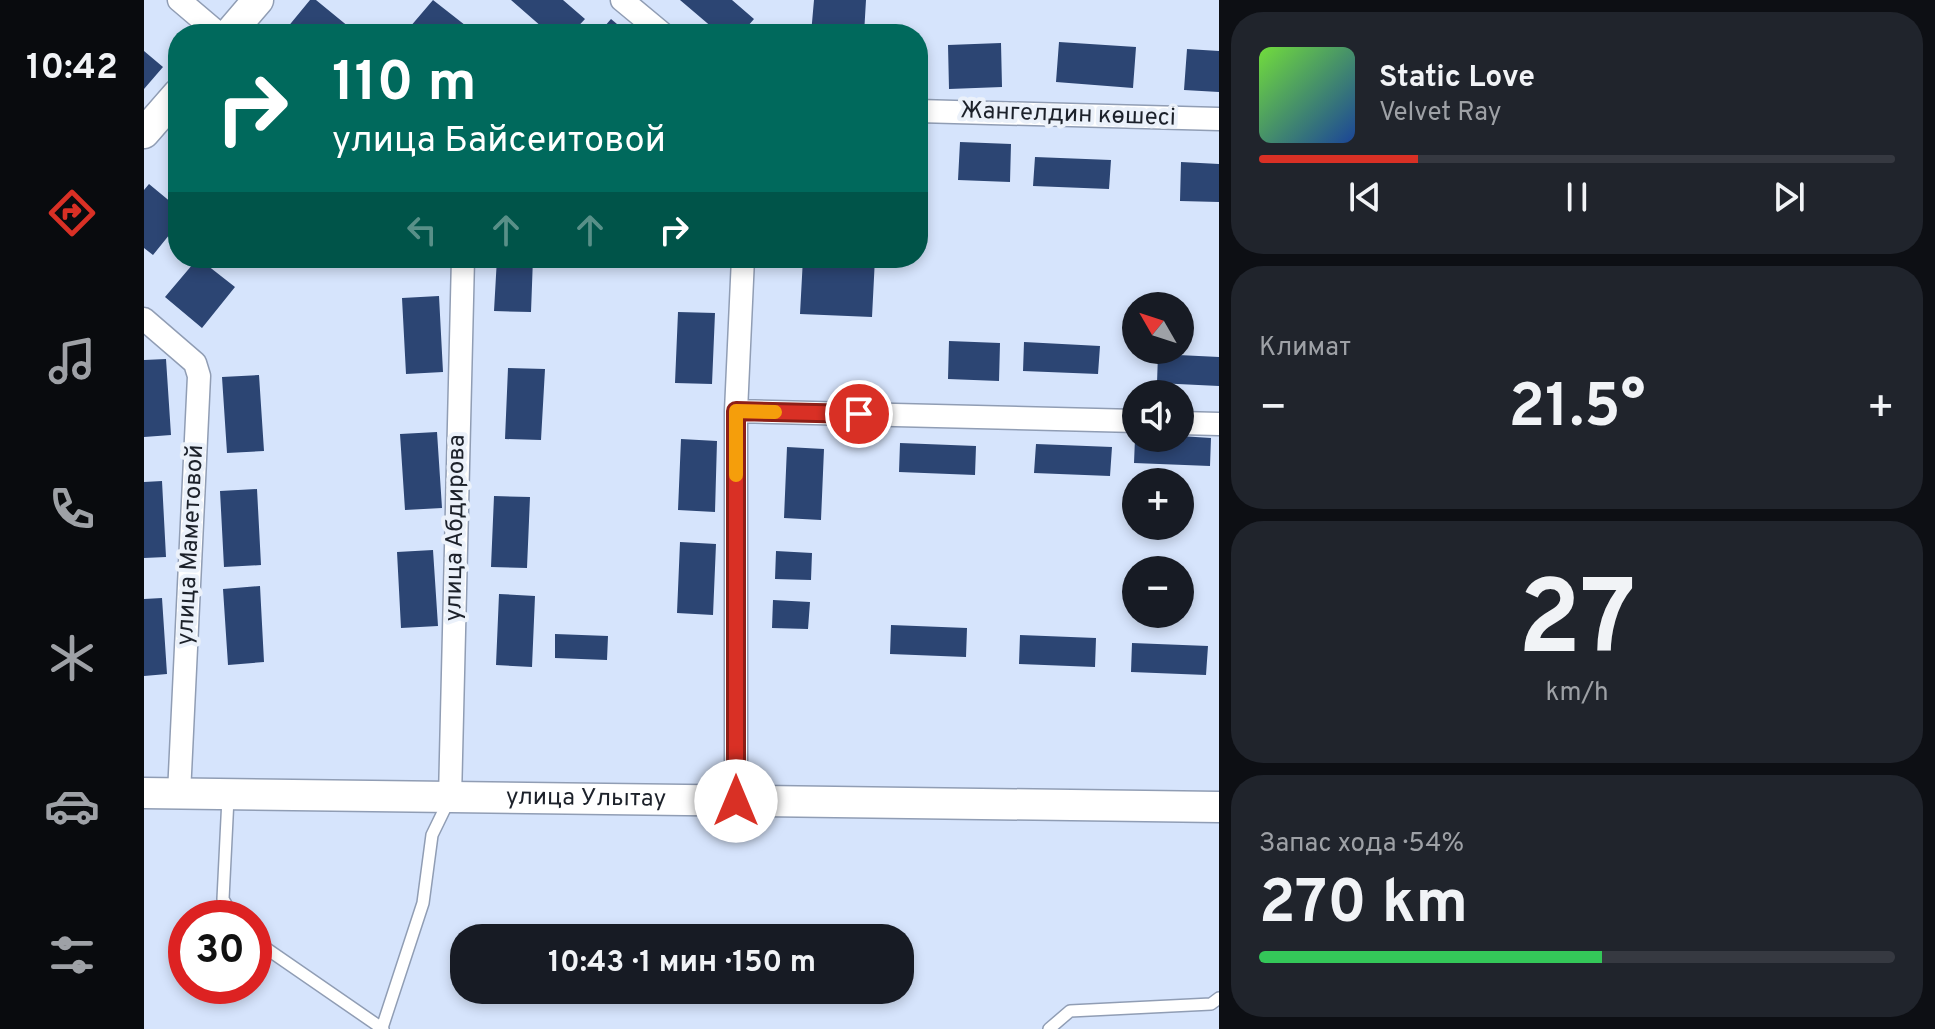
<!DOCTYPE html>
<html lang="ru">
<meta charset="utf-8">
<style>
:root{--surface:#171b24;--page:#20242c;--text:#f1f3f6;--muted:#9ea1a6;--line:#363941;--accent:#d93025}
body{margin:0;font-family:Overpass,sans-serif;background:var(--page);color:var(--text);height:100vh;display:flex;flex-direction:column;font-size:30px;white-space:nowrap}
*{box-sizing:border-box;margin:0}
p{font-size:26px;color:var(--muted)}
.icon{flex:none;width:44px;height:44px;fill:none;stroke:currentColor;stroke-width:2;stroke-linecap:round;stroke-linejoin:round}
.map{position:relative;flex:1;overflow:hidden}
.sheet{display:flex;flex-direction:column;gap:12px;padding:12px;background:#0d0f14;width:716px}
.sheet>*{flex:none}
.top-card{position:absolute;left:24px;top:24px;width:760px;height:244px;border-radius:32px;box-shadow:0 4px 12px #0003;background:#00695c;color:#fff;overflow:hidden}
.needle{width:52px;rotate:309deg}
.tools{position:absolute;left:978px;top:292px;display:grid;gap:16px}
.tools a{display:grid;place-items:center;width:72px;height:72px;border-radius:50%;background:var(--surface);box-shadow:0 4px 12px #0003;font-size:40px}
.speed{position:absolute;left:24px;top:900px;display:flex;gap:16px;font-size:40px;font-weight:700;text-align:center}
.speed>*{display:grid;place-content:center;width:104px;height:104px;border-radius:50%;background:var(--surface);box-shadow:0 4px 12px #0003;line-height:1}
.speed .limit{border:12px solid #d22;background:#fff;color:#111}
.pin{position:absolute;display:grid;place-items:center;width:68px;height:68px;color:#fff;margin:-34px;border:4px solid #fff;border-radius:50%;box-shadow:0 2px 8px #0007}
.me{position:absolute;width:88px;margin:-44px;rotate:0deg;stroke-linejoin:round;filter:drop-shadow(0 0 6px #0008)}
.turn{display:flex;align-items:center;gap:28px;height:168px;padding:0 32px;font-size:36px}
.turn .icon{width:104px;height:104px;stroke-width:2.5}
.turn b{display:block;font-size:56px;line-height:68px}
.lanes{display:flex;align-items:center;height:76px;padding:0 32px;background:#0003;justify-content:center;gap:40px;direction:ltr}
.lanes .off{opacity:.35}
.big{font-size:60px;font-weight:700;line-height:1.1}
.sheet .tile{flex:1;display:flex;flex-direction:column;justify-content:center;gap:12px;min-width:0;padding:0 28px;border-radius:32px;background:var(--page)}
.sheet .dial{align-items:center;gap:0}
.dial b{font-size:104px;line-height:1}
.song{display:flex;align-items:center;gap:24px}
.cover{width:96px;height:96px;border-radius:12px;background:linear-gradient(135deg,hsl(100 70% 55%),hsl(220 70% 35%))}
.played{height:8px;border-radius:4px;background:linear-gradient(90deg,var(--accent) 25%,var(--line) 25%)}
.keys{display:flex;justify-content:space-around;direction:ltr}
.heat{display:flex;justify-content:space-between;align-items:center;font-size:44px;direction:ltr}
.charge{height:12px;border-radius:6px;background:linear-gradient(90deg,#34c759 54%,var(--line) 0)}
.trip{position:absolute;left:306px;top:924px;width:464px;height:80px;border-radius:32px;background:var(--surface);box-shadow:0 4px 12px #0003;font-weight:700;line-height:80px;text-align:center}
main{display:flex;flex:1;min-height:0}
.tab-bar{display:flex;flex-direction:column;width:144px;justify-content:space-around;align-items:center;background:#090b0e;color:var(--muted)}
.tab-bar .icon{width:56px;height:56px}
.tab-bar .selected{color:var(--accent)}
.tab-bar b{font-size:36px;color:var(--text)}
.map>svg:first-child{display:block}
</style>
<main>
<nav class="tab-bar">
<b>10:42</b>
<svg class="icon selected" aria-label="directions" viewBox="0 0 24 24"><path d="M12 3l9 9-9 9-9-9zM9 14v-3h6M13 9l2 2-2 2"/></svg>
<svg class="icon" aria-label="music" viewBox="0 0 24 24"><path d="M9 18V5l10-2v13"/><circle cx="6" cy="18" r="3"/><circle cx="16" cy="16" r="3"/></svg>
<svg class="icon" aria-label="phone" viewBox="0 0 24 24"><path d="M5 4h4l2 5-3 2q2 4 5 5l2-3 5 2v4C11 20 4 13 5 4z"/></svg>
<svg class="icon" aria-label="climate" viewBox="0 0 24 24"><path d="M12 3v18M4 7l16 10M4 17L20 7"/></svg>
<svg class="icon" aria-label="car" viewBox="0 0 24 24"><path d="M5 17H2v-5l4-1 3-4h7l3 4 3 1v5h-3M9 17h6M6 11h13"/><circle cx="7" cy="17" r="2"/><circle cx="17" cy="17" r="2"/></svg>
<svg class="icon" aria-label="filters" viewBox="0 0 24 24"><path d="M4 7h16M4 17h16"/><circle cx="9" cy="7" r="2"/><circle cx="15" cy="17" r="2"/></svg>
</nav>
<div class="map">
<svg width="1075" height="1029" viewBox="0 0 1075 1029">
<rect width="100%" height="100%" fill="#d6e4fc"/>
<path fill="#2c4573" d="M166 0H172L205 27 200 34H138Z
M289 0 326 29 322 34H260Z
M367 0H419L441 19 427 34H406Z
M536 0H588L610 19 597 34H576Z
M670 0H722L720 34H667Z
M467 19 485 34H454Z
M915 42 992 47 989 88 912 82Z
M857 43 858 87 805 89 804 45Z
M1043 49 1075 51V92L1040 90Z
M0 51 19 67 0 89Z
M816 142 867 144 866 182 814 180Z
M891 157 967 160 965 189 889 186Z
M1037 162 1075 164V202L1036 201Z
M5 184 34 208V224L9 255 0 248V190Z
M54 258 91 287 58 328 21 297Z
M353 258H389L387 312 350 311Z
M524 258H567V267L524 266Z
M659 258H731L728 317 656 314Z
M295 296 299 372 262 374 258 298Z
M534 312 571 313 568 384 531 383Z
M805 341 856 343 855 381 804 379Z
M880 342 956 346 954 374 879 371Z
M1014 354 1075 357V386L1013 383Z
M22 359 27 435 0 437V360Z
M364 368 401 369 397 440 361 439Z
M115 375 120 451 83 453 78 377Z
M293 432 298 508 261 510 256 434Z
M1036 436 1067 438 1066 466 990 463 991 438Z
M537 439 573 441 571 512 534 510Z
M756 443 832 446 831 475 755 472Z
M892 444 968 447 966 476 890 473Z
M643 447 680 449 677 520 640 518Z
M18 481 22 557 0 558V482Z
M113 489 117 565 80 567 76 491Z
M350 496 386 497 383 568 347 567Z
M536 542 572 544 569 615 533 613Z
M289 550 294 626 257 628 253 552Z
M632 551 668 553 667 580 631 579Z
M116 586 120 662 84 665 79 589Z
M355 594 391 596 388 667 352 665Z
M18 598 23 674 0 676V599Z
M629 600 666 602 664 629 628 628Z
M747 625 823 628 822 657 746 654Z
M411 634 464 636 463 660 411 658Z
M876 635 952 638 951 667 875 664Z
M988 643 1064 646 1062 675 987 672Z"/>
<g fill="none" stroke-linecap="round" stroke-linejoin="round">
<defs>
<path id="lane" d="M84 798 79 899 90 918
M110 940 239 1029
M238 1028 279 903 288 835 305 800
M905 1029 926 1011 1067 1004 1075 998"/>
<path id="street" d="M35 0 75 34
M478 0 519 34
M774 111 1075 119
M0 319 51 363 55 376 35 794
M592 411 992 421
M1036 423 1075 424
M306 798 319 258
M592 801V411L599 258"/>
<g id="secondary">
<path d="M85 34 114 0"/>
<path d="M0 133 34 94"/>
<path id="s1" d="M0 793 1075 807"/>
</g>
</defs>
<use href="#lane" stroke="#909db4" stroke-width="14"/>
<use href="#street" stroke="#909db4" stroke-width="25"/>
<use href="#secondary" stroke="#909db4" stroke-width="33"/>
<use href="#lane" stroke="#fff" stroke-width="11"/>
<use href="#street" stroke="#fff" stroke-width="22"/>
<use href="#secondary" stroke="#fff" stroke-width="30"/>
</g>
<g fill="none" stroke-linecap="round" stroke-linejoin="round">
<defs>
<path id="route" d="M592 801V411L715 414"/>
</defs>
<use href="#route" stroke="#8d1f18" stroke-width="20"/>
<use href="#route" stroke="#d93025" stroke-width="14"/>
<path stroke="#f59e0b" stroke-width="14" d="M592 475V411L631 412"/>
</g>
<g text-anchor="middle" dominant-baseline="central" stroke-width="8" stroke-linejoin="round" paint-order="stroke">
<g font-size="24" fill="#1c212a" stroke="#ebf1fa">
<text transform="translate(924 115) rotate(2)">Жангелдин көшесі</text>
<text transform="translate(312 528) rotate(-89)">улица Абдирова</text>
<text transform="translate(47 545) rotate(-87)">улица Маметовой</text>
<text stroke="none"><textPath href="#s1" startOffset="442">улица Улытау</textPath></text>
</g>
</g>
</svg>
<div class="tools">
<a><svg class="needle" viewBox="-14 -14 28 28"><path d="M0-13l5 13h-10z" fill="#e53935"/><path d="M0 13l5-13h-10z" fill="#9ea1a6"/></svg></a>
<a><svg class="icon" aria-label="sound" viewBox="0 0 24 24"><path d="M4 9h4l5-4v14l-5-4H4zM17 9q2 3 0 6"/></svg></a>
<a>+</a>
<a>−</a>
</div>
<div class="speed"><div class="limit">30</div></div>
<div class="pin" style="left:715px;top:414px;background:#d93025"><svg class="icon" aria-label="arrive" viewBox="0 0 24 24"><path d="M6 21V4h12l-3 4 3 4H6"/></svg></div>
<svg class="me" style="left:592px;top:801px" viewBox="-20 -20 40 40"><circle r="19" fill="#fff"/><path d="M0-13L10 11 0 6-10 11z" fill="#d93025"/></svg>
<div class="trip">10:43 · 1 мин · 150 m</div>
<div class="top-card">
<div class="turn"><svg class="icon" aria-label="right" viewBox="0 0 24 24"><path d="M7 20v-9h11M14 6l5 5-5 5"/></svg><div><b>110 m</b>улица Байсеитовой</div></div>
<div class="lanes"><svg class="icon off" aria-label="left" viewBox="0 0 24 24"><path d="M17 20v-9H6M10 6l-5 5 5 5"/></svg><svg class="icon off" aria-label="ahead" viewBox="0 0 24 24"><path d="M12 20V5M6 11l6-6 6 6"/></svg><svg class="icon off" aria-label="ahead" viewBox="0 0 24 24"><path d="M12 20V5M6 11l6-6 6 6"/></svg><svg class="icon" aria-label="right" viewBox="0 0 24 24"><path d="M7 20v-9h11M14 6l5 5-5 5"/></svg></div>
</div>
</div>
<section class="sheet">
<div class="tile">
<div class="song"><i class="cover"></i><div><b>Static Love</b><p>Velvet Ray</p></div></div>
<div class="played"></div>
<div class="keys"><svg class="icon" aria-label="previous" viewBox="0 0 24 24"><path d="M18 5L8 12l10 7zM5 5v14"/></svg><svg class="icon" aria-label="pause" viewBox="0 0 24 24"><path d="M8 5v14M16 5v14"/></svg><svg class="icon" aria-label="next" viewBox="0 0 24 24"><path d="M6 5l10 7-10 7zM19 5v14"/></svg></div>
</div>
<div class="tile"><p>Климат</p>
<div class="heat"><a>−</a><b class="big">21.5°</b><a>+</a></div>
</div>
<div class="tile dial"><b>27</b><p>km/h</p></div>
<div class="tile"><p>Запас хода · 54%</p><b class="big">270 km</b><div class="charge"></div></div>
</section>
</main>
